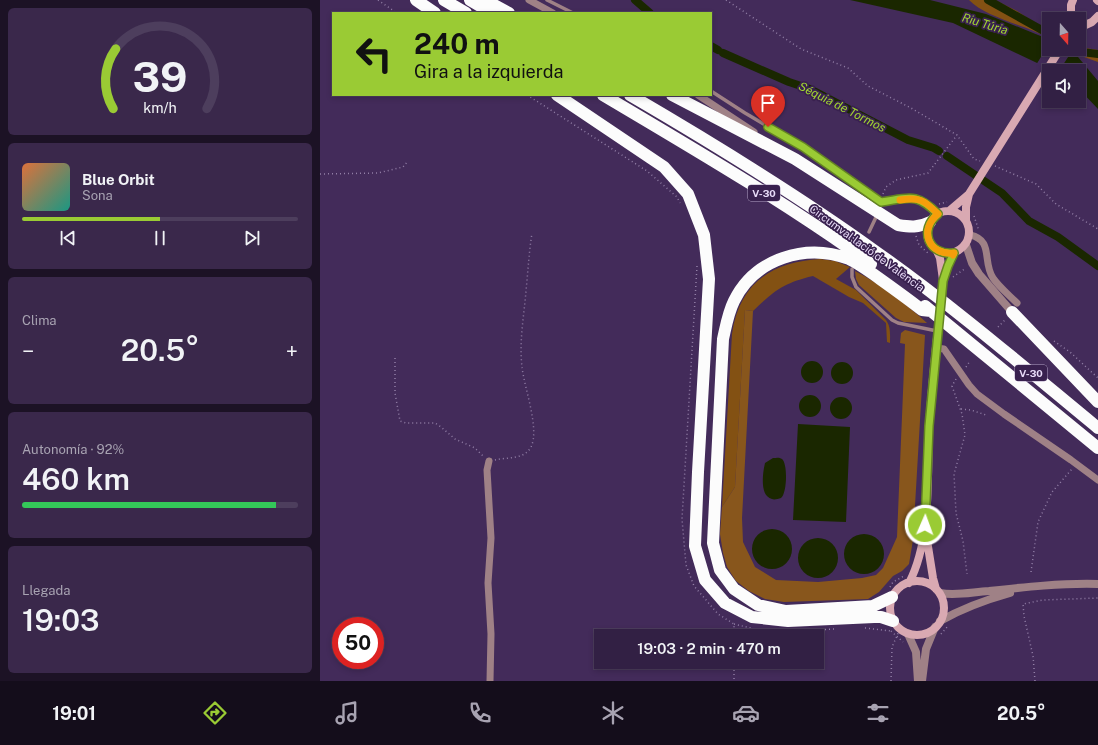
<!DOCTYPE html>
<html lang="es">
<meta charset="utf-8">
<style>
:root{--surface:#322044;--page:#3a284b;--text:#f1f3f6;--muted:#a8a3b2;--line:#4d3e5d;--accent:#9acb34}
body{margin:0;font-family:"Public Sans",sans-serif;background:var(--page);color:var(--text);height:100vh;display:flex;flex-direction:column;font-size:15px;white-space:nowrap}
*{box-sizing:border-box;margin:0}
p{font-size:13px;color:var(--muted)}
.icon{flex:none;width:22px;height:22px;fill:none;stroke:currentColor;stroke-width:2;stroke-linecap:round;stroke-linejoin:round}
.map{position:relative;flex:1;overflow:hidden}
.details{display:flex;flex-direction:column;gap:8px;padding:8px;background:#1c1225;width:320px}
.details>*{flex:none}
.banner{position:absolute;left:12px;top:12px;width:380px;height:84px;border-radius:0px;box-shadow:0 2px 6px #0003,0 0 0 1px var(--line);background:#9acb34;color:#111;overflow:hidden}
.needle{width:26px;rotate:160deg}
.controls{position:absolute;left:722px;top:12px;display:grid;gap:8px}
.controls a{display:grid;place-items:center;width:44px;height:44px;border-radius:0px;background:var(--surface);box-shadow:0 2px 6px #0003,0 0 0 1px var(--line);font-size:20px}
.speed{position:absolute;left:12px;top:617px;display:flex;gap:8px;font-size:20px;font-weight:700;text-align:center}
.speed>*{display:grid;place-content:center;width:52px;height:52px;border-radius:50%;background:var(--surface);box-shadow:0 2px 6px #0003,0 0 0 1px var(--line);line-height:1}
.speed .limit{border:6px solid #d22;background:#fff;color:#111}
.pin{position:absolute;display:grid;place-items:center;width:34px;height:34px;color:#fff;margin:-41px -17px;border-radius:50% 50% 50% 0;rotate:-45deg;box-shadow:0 0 4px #0007}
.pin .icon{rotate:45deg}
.me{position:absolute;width:44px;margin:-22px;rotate:2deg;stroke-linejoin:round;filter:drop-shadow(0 0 3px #0008)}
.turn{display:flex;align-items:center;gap:14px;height:84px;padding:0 16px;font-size:18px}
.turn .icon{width:52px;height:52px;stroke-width:2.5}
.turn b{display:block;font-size:28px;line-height:34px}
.big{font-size:30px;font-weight:600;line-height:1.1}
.details .tile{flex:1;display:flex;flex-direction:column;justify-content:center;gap:6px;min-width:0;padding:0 14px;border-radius:6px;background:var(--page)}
.details .dial{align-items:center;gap:0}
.dial svg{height:104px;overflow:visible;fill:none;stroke:var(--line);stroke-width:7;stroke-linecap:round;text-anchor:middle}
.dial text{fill:var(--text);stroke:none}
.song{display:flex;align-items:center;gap:12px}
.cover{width:48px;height:48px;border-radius:6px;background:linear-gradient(135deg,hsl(20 70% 55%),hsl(170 70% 35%))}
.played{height:4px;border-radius:2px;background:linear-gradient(90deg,var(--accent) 50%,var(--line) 50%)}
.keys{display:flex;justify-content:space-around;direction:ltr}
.heat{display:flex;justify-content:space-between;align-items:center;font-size:22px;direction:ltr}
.charge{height:6px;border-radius:3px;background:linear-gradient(90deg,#34c759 92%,var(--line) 0)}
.trip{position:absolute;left:274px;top:629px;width:230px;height:40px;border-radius:0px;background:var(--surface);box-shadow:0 2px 6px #0003,0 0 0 1px var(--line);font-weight:600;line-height:40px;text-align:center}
.dock{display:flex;height:64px;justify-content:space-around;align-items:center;background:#140d1b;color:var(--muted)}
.dock .icon{width:28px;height:28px}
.dock .active{color:var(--accent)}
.dock b{font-size:18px;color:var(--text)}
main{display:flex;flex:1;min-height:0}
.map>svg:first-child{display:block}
</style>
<main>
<section class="details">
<div class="tile dial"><svg viewBox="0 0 100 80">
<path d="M14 69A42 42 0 1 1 86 69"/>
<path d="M14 69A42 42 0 0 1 16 23" stroke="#9acb34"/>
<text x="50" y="56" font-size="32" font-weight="700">39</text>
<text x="50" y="72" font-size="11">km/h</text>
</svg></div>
<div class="tile">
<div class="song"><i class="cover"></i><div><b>Blue Orbit</b><p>Sona</p></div></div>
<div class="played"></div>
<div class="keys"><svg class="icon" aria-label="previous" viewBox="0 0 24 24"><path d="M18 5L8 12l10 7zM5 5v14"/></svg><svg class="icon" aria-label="pause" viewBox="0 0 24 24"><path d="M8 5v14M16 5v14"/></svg><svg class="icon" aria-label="next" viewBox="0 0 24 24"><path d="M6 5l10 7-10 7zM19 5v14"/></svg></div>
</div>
<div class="tile"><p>Clima</p>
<div class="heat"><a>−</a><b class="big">20.5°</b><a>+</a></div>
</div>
<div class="tile"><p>Autonomía · 92%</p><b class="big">460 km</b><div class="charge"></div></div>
<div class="tile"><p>Llegada</p><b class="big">19:03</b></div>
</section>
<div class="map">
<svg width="778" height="681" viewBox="0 0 778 681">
<rect width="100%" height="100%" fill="#432b5a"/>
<path fill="#835113" d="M649 0H675L697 11 729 32V38C707 26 665 17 649 0Z
M759 47 778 50V62L753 53 746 49H759Z
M500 259 515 261 530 267 516 279 536 290 566 320C571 327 570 335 570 343L567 342 566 323 543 303 529 297 493 276C464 283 455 290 433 311L425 310 415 487 402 507 412 334C419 284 451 262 500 259Z"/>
<path fill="#88561c" d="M535 271C561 284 586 304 607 323L584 322 576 318 539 285 536 279Z
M425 310 433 311 422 518 423 542 435 567 456 580 498 582 542 578 556 575 563 568 577 537 585 344 580 343 581 333 585 330 605 335 593 540 589 564 582 571 573 576 559 592 548 599 464 602 445 599 429 591 416 581 407 567 403 553 400 534 402 507 415 487Z"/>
<path fill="#1a2700" d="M530 0H610L666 14 723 37 729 40V49H745L758 57 778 81V109L759 89V71H734L633 23Z
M481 372a11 11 0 1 1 22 0a11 11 0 1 1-22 0Z
M511 373a11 11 0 1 1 22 0a11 11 0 1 1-22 0Z
M479 406a11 11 0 1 1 22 0a11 11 0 1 1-22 0Z
M510 408a11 11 0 1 1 22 0a11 11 0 1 1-22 0Z
M478 424 530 427 526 522 473 520Z
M453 458C456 458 459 457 462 459 468 464 467 493 461 498 458 499 454 500 452 499 439 496 443 472 445 463Z
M432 549a20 20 0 1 1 40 0a20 20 0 1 1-40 0Z
M524 554a20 20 0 1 1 40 0a20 20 0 1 1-40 0Z
M478 558a20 20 0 1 1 40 0a20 20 0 1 1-40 0Z"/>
<path fill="#432b5a" d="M729 44V49H749L752 51 739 71H730L716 65Z"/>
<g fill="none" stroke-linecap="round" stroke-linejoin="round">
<path stroke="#1a2700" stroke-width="8" d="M315 0 330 13
M668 0 729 34
M391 46 398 50
M756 49 762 52 778 54
M403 53 469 82 490 89 588 140 614 148 619 151
M627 156 682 193 709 221 738 237 778 266"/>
<path stroke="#927fa6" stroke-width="1.5" stroke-dasharray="1 3" stroke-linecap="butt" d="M58 0 77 13
M406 0 481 49 528 68 548 86 591 108 637 135 654 159 660 161
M748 52 750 49
M207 95 327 171 357 197 360 203
M675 166 716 184 736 204 778 229
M0 174 58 173 83 167 88 161
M563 194 566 187 576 180 608 173 637 135
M619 204 627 202
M654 216 659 231
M596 236 599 245 609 254
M377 266 362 519 366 565 374 586 398 614 414 624V636
M633 277 646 268
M678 327 685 320
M734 341 750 352 778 378
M75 358V393L80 421 86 423H115L121 427 135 439 155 448 163 456
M646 367 650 361
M636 379 632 386 642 414 645 435 634 474 636 513 643 541 647 574
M641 409 651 410 666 415
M175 460C187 457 204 460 211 447 220 429 204 387 202 367 199 341 204 316 206 291 208 271 209 252 212 233
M711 572 718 522 732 492 752 469
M570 587 573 582 584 576
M414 624 447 632 515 629
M545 628 571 631
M571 631 583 642
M621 634 628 626
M414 662V681
M571 681 572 647 580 629
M715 681 713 656 704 616 703 604 723 600 778 598"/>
<path stroke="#9f8186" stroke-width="3.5" d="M227 0 253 13
M391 91 425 113 483 147 561 202
M549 232 557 215
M532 269V277L536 287 572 320 578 323 617 331"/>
<path stroke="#9f8186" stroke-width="7" d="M209 0 233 13
M378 95 434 132
M561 202 594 198 605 202 618 214
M650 235C674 240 662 262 673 278 679 287 689 295 697 303
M616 348 624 349 649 385 657 394 684 414 751 460 778 480
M169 461 167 470 171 538 168 583 171 634 170 681"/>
<path stroke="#9f8186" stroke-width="8" d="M646 245 652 263 659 274 692 312
M620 593C637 596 652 592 669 591 705 587 742 583 778 584
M620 621C643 608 665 600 690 593
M588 634 596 652 598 681
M602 681 606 649 615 627"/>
<path stroke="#d9a9b2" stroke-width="8" d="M777 0 778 1
M751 19V5L753 0
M759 28 772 22 778 16
M607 232a21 21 0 1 1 42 0a21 21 0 1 1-42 0Z
M629 211 649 194 740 49
M646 220V207L649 194
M616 249 620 258 623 280
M606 534 613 578 616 589
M570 608a27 27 0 1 1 54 0a27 27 0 1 1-54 0Z
M589 583C612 539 607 476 609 427 612 378 618 329 623 281L628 266 634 253"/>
<path stroke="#fcfcfc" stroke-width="12" d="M96 0 115 13
M124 0 146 13
M150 0 172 13
M165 0 189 13
M237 95 344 167 368 194 384 235 389 279 378 472 375 546 385 580 405 603 432 617 468 621 554 617H561L573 621
M283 95C374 149 465 202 551 264
M310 95C394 144 476 194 555 251 633 306 705 368 778 428
M352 95 475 159 578 225C590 227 598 228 610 222
M605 306 778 448
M692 312 778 402
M572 597 553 606 466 611 438 605 414 589 400 570 393 543 403 339C406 326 408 313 414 301 435 258 486 243 529 259 540 264 550 272 560 279 574 289 588 299 602 310L611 311"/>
</g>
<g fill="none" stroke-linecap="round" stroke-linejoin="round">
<defs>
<path id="route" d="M448 127 483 147 561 202C589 198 596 192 618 214 598 230 609 256 634 253L628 266 623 281 609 426 605 525"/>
</defs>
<use href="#route" stroke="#648422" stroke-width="10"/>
<use href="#route" stroke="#9acb34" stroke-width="7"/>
<path stroke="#f59e0b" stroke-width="7" d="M580 200C600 197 604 200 618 214 598 230 609 256 634 253L633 255"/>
</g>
<g text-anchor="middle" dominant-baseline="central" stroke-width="3.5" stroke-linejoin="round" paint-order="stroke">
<g fill="#39214f" stroke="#b4a4c6" stroke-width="1">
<rect x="428" y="185" width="32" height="16" rx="3"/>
<rect x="695" y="365" width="32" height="16" rx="3"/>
</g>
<g font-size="10" font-weight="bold" fill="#e9dcf9">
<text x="444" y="193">V-30</text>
<text x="711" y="373">V-30</text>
</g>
<g font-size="11" fill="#e9dcf9" stroke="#39214f">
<text transform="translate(547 248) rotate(36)">Circumval·lació de València</text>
</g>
<g font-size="12" font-style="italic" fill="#a2d631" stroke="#39214f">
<text transform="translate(665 24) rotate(17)">Riu Túria</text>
<text transform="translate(522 107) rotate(27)">Séquia de Tormos</text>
</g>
</g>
</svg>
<div class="controls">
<a><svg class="needle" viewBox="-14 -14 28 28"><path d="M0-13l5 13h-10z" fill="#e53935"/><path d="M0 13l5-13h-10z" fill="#a8a3b2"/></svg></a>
<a><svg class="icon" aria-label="sound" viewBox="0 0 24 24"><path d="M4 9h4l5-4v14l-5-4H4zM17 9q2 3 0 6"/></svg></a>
</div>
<div class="speed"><div class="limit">50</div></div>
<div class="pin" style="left:448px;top:127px;background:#d93025"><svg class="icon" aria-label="arrive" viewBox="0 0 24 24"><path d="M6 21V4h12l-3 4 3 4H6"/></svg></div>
<svg class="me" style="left:605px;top:525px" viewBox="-20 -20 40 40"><circle r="17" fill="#9acb34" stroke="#fff" stroke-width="3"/><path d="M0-11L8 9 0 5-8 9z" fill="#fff"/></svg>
<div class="trip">19:03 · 2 min · 470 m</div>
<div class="banner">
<div class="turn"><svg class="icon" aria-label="left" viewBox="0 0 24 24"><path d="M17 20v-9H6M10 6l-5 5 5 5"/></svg><div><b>240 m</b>Gira a la izquierda</div></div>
</div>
</div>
</main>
<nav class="dock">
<b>19:01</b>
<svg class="icon active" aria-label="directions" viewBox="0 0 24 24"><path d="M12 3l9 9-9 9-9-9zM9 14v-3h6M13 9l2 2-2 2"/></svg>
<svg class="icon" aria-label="music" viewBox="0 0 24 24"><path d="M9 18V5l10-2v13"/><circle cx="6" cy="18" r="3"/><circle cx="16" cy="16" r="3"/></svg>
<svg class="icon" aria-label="phone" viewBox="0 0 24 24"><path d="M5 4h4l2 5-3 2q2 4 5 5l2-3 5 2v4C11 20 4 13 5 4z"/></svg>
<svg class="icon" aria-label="climate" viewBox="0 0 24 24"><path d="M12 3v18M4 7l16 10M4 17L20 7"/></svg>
<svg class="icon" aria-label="car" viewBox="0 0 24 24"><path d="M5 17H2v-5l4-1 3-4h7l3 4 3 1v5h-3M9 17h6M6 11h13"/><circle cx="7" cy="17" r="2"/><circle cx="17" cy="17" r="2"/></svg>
<svg class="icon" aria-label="filters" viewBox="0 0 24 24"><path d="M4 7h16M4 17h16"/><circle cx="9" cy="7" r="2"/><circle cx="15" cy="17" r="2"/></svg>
<b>20.5°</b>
</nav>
